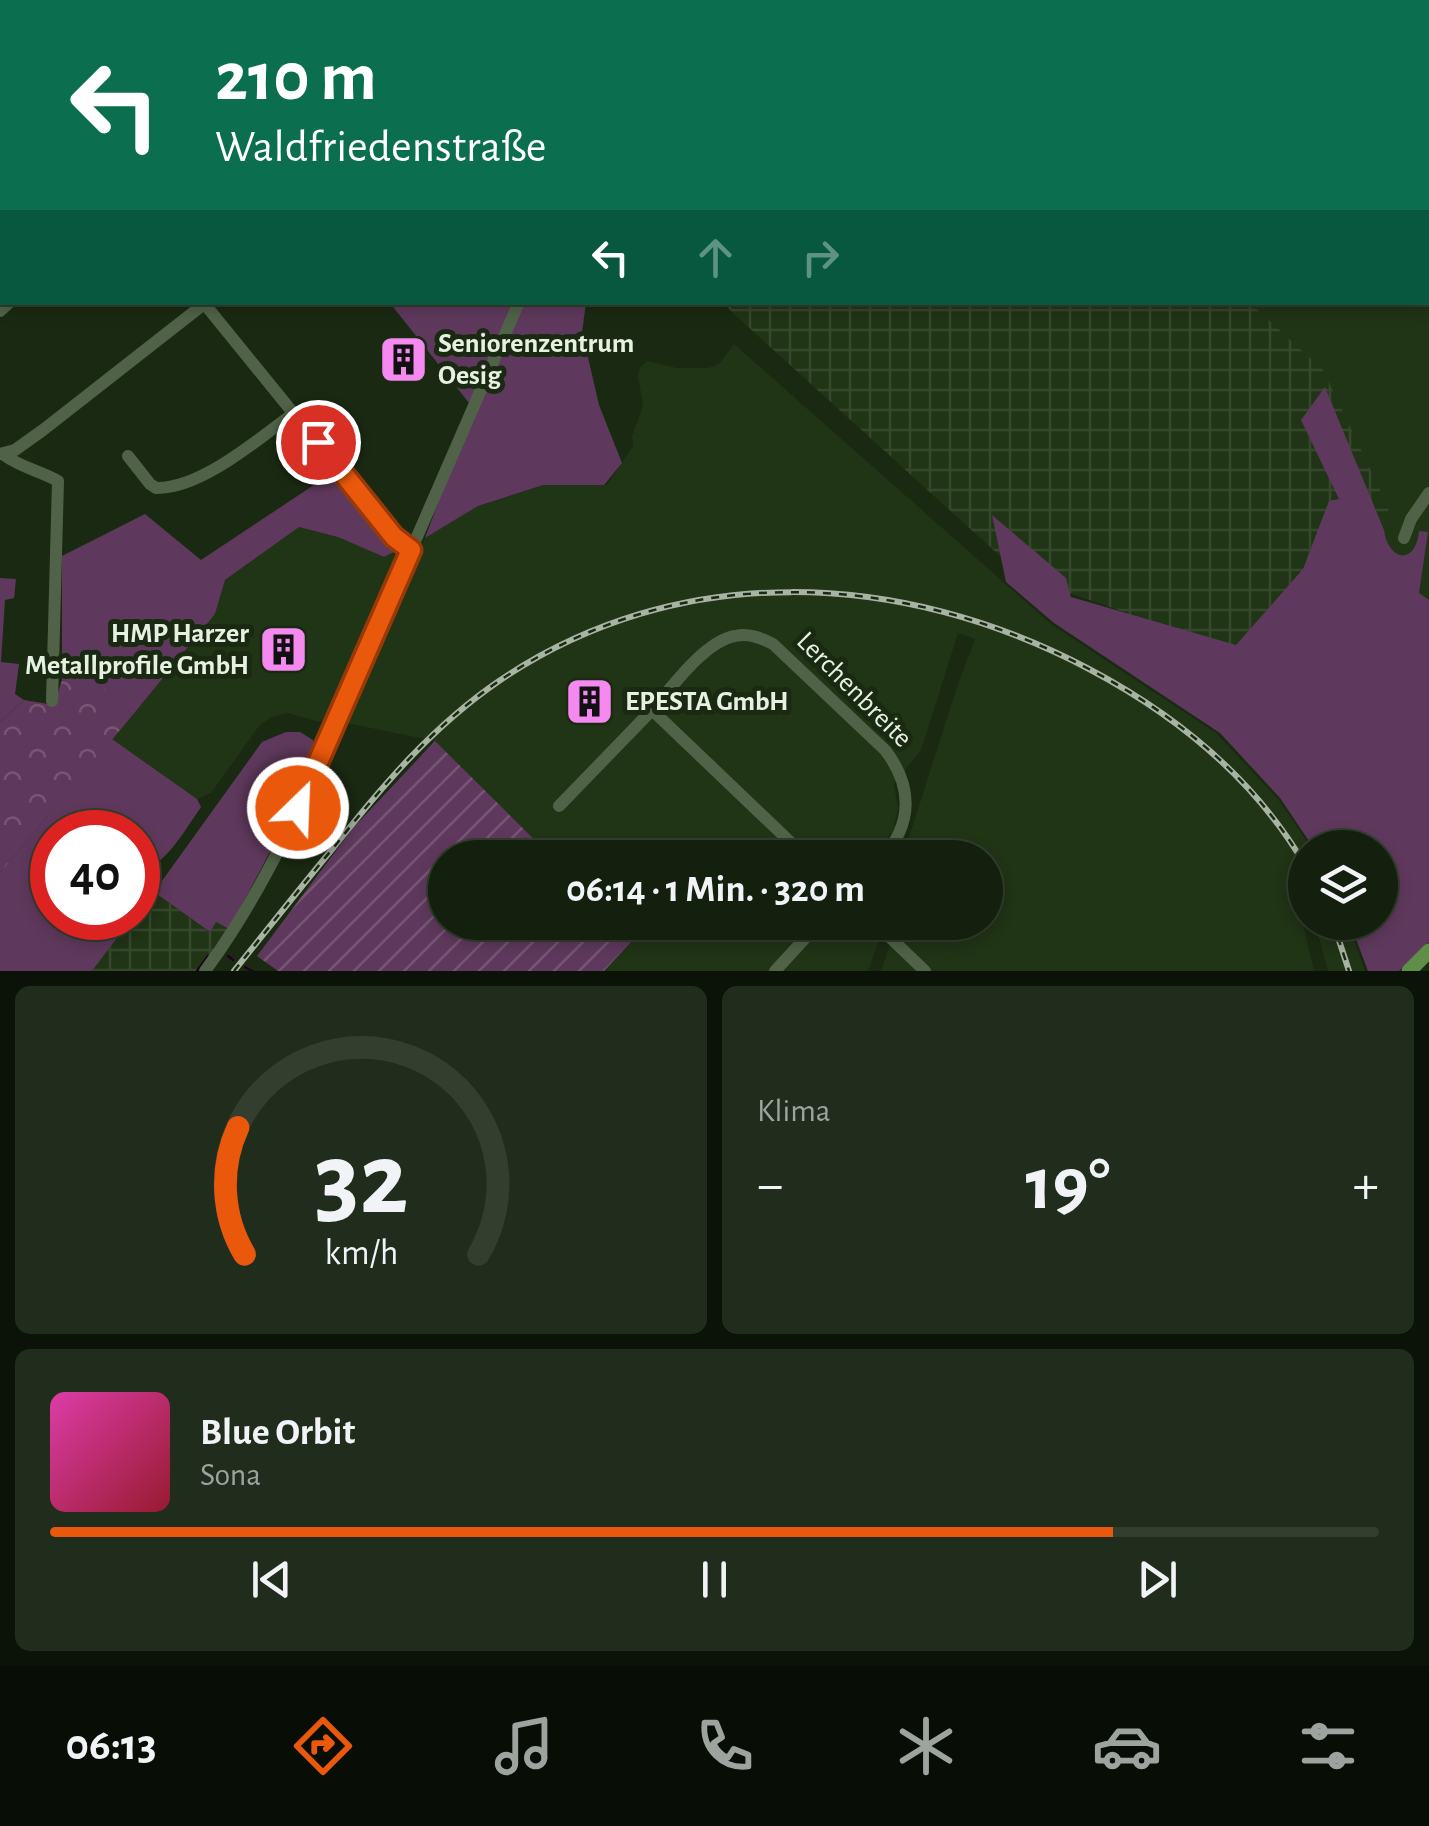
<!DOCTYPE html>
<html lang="de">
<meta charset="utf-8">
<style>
:root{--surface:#14200e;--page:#212d1c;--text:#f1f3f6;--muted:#9da39e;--line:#333e2e;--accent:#ea580c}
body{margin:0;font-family:"Alegreya Sans",sans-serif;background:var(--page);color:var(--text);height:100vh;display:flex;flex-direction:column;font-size:38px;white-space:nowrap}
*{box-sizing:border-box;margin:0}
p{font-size:32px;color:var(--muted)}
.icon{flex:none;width:55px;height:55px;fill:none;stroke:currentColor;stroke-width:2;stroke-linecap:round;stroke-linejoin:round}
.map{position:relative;height:971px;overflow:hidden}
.sheet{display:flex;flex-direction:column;gap:15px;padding:15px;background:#0b1208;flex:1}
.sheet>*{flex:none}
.guide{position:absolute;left:0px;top:0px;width:1430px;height:305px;box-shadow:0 5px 15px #0003,0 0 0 2px var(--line);background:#0b6e4f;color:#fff;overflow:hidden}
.controls{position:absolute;left:1288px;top:830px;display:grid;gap:20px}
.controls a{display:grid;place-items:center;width:110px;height:110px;border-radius:50%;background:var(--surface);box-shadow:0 5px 15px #0003,0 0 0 2px var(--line);font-size:50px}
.speed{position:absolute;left:30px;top:810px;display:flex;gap:20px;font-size:50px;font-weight:700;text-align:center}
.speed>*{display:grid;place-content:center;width:130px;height:130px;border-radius:50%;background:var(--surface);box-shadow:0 5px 15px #0003,0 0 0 2px var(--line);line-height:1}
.speed .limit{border:15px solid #d22;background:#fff;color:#111}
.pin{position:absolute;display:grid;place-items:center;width:85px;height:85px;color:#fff;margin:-42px;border:5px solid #fff;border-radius:50%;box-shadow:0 2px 10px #0007}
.me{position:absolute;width:110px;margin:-55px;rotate:24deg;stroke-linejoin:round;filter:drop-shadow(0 0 8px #0008)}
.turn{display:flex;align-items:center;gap:35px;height:210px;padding:0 50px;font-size:45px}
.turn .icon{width:130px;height:130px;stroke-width:2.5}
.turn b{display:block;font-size:70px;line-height:85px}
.lanes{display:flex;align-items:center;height:95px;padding:0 50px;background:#0003;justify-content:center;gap:50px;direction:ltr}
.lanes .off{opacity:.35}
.big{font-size:75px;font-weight:700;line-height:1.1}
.sheet .tile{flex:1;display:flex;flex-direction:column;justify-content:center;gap:15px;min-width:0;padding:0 35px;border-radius:15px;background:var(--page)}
.sheet .dial{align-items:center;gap:0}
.dial svg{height:260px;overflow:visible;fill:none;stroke:var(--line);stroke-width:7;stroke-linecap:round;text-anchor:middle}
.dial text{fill:var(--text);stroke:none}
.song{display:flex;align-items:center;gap:30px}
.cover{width:120px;height:120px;border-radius:15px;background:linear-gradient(135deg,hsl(320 70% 55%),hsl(350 70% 35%))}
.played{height:10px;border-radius:5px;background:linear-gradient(90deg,var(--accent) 80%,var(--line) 80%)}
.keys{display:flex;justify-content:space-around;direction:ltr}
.heat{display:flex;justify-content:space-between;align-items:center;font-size:55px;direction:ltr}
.sheet .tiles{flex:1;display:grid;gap:15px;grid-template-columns:1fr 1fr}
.tile:last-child{grid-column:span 2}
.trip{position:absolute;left:428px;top:840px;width:575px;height:100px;border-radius:50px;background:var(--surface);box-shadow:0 5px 15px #0003,0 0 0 2px var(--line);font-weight:700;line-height:100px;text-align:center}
.menu{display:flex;height:160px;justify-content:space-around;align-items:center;background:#080d06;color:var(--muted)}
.menu .icon{width:70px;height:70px}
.menu .current{color:var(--accent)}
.menu b{font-size:45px;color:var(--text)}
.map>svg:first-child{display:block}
</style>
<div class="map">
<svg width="1429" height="971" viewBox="0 0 1429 971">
<defs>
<pattern id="industrial-grid" width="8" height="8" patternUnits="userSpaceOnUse" patternTransform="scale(2.5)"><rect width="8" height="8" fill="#203416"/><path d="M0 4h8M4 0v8" fill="none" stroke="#36482c"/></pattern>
<pattern id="forest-crowns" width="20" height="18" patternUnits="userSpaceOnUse" patternTransform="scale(2.5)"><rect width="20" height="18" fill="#5f395d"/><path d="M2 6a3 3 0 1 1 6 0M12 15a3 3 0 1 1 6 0" fill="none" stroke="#765674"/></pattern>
<pattern id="garden-furrows" width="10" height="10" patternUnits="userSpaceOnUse" patternTransform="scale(2.5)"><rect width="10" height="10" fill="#5f395d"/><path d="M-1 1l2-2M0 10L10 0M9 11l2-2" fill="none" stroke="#765674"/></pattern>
</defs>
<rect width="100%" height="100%" fill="#1a2a12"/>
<path fill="#203416" d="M1428 100H1429V607L1419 603 1250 303 1428 302Z
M734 344 1052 625 1216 733 1278 799 1311 847 1305 848V908L1295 889 1314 971H881L894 932 885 923 985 922V858L900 857 904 853 956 690 975 639 958 633 921 750 894 784 898 809 893 831 871 857H552L435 741 346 723 425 538 478 506 543 485H607L633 446 632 436 643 406 638 375 641 367 647 361 677 368H708L719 364Z
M299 527 338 537 384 557 394 552V565L383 600 333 717 319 722 288 713 271 717 259 726 211 793 197 799 112 739 215 614 225 580Z
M617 923H860L879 941 868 971H604L634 940Z
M1312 923H1348L1365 971H1328L1320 941Z"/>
<path fill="url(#industrial-grid)" d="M722 303H1250L1323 370 1389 509 1360 549 1237 651 1046 585 999 555Z
M154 892 209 932 216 921 229 929 198 971H92L132 918H138V911Z"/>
<path fill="#5f395d" d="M390 303H586L582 332 599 405 622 463 604 485H543L478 506 425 538 471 415 469 403Z
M1325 387 1384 530C1388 561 1416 566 1419 531L1428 532 1419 593 1429 600V942L1399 971H1368L1350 923 1380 922V848L1313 847 1280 798 1220 733 1054 623 1006 582 992 515 1066 578 1071 597 1236 645 1303 569 1329 501 1339 499 1301 420Z
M335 471 392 543 394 552 384 557 338 537 299 527 225 580 215 614 131 717 122 698 62 680V556L145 514 201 560Z
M0 578 16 579 14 598 5 600 1 662 19 664 15 694 24 700 0 722Z
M286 732H300L313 740 315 758 297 801 229 929 216 922 210 932 154 892 262 742Z
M112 739 197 799 201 807C186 828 164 869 138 871V832H52V918H132L92 971H0V873Z"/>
<path fill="url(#forest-crowns)" d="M62 680 104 689 123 698 131 717 0 873V722L24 700 54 705Z"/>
<path fill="url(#garden-furrows)" d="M435 741 552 857 445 858V922L617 923 634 939 604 971H278L257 956 353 828Z"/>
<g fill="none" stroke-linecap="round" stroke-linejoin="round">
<path stroke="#1f001f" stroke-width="2.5" d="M228 956 233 960
M245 967 252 971
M197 971 208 956"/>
<path stroke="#506348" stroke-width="12" d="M472 0 474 2
M1397 0 1399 2
M40 2 41 0
M191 2 193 0
M621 2 622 0
M1428 32 1429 34
M0 51 2 54
M203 302 394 537 411 550
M0 311 10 302
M0 454 15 450 43 430 204 304
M4 455C20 467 40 471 58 481L52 701
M128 456 150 484 156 488C201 489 258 439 294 413
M1404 538 1411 519 1429 493
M559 806 652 710
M807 858 652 710C672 687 705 641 735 636 749 633 761 638 773 644L885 750C913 786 913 824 882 858
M874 922 925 971
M205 971C278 872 322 757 370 645 419 531 470 417 519 302
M775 971 820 922"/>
<path stroke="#5e8e47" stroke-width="15" d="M1409 971 1429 951"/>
<defs>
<path id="rail" d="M1333 922 1349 971
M234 971C267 930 300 888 334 847 383 785 433 726 499 681 679 559 902 570 1089 669 1178 716 1254 778 1305 865"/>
</defs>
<use href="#rail" stroke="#a8b4a3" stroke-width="6"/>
<use href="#rail" stroke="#1a2a12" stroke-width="2.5" stroke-dasharray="8" stroke-linecap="butt"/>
</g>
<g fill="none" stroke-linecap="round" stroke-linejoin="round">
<defs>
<path id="route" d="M298 808 411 550 394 537 318 442"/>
</defs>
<use href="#route" stroke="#983908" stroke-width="25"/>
<use href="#route" stroke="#ea580c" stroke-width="18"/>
</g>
<defs>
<symbol id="building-square" viewBox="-11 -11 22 22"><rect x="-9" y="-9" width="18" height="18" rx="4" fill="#f489ef" stroke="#1a2a12"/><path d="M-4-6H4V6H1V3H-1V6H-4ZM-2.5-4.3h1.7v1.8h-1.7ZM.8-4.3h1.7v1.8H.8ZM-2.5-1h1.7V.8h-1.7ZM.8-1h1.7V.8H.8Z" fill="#111"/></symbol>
</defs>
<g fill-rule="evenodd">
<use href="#building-square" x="376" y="332" width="55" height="55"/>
<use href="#building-square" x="256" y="622" width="55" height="55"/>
<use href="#building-square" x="562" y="674" width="55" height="55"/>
</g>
<g text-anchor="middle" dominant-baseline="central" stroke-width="10" stroke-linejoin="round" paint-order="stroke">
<g font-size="28" font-weight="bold" fill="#e6f1e2" stroke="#1a2a12" text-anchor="start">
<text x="438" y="344">Seniorenzentrum<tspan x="438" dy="32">Oesig</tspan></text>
<text x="249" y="634" text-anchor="end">HMP Harzer<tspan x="249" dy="32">Metallprofile GmbH</tspan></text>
<text x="625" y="702">EPESTA GmbH</text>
</g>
<g font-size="28" fill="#e6f1e2" stroke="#1a2a12">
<text transform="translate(854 690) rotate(45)">Lerchenbreite</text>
</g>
</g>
</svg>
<div class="controls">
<a><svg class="icon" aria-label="layers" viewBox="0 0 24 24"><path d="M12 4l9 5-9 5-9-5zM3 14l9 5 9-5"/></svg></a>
</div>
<div class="speed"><div class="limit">40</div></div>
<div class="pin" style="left:318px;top:442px;background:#d93025"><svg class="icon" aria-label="arrive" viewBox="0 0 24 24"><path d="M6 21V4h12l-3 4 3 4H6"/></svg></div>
<svg class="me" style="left:298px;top:808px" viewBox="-20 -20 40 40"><circle r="17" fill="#ea580c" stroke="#fff" stroke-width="3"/><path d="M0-11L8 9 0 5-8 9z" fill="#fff"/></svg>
<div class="trip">06:14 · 1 Min. · 320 m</div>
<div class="guide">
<div class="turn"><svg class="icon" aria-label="left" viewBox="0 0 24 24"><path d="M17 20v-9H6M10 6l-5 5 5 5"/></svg><div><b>210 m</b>Waldfriedenstraße</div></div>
<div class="lanes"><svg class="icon" aria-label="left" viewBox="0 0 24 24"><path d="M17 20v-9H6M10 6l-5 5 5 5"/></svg><svg class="icon off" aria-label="ahead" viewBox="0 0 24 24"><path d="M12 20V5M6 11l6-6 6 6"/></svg><svg class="icon off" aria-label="right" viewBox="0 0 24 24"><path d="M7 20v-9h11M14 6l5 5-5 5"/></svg></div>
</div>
</div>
<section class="sheet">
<div class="tiles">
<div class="tile dial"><svg viewBox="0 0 100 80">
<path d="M14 69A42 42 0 1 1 86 69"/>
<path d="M14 69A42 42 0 0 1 12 30" stroke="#ea580c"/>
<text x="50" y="56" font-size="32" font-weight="700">32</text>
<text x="50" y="72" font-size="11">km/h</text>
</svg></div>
<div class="tile"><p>Klima</p>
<div class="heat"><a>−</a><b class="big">19°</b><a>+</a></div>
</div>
<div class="tile">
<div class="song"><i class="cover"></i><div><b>Blue Orbit</b><p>Sona</p></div></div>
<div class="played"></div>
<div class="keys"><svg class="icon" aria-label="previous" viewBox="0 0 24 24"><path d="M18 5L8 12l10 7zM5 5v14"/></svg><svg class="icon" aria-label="pause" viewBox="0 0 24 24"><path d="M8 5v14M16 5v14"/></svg><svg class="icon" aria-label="next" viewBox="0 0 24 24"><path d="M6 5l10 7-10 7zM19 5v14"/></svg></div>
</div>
</div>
</section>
<nav class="menu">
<b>06:13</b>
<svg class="icon current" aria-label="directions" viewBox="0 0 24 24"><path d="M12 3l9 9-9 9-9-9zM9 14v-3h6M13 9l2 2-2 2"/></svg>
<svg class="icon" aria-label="music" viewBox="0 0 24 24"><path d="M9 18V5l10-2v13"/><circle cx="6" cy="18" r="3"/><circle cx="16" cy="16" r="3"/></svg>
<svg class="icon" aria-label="phone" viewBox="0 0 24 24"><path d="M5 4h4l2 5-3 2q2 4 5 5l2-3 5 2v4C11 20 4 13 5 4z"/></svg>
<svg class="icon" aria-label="climate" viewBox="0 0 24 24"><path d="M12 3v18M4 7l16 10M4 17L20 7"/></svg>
<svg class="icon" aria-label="car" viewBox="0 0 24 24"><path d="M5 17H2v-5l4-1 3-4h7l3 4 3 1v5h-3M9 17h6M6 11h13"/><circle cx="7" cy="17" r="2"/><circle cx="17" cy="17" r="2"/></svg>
<svg class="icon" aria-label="filters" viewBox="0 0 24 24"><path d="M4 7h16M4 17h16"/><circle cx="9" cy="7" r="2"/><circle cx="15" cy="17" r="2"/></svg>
</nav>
